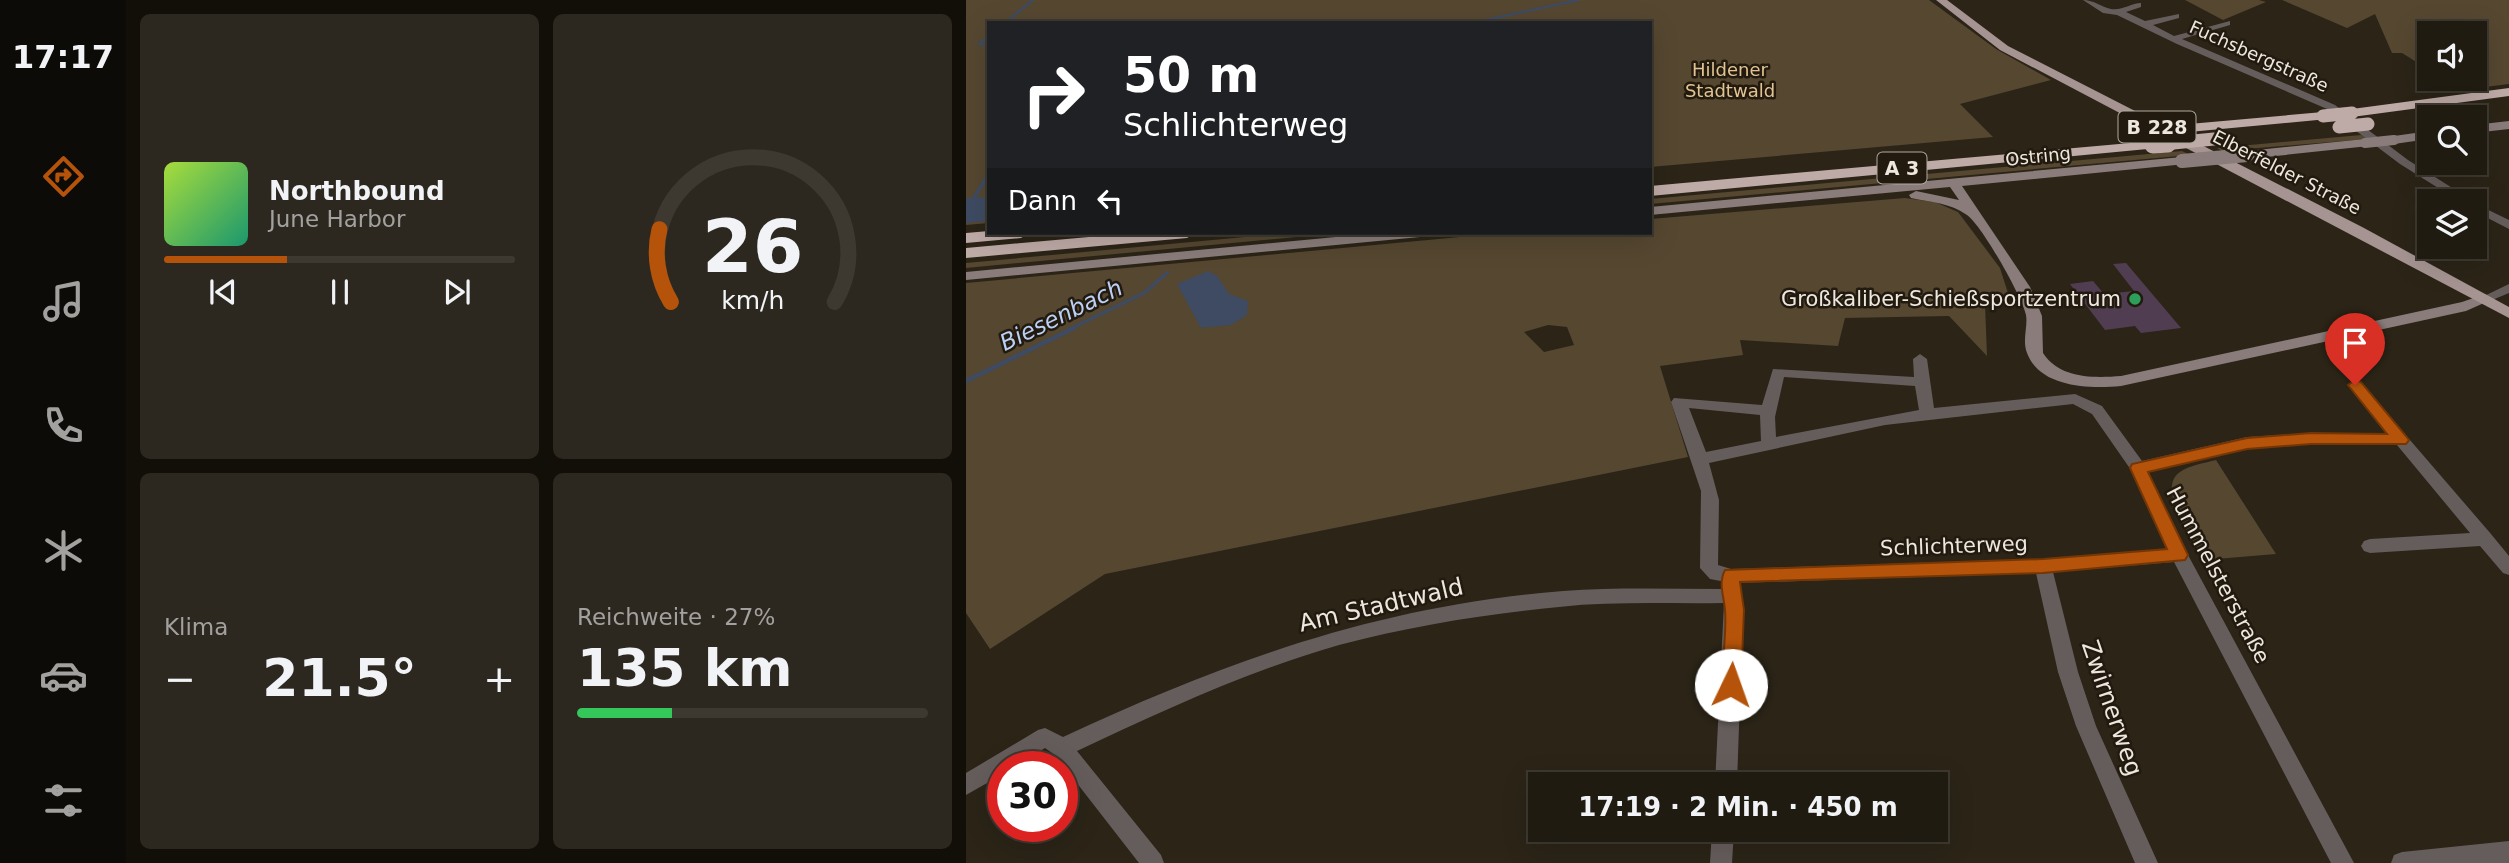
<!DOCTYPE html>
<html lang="de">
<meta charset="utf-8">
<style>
:root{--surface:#201b11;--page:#2d281f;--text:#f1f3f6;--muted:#a2a19f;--line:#3d3931;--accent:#b45309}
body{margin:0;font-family:"DejaVu Sans",sans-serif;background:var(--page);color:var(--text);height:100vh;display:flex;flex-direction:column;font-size:26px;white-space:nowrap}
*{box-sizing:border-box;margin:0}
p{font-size:23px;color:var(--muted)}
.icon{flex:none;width:38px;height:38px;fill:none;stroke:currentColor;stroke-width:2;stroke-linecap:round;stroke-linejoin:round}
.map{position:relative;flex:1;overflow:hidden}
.details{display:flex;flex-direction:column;gap:14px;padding:14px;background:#120f09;width:840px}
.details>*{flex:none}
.banner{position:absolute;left:21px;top:21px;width:665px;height:214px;border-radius:0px;box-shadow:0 7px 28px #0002,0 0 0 2px var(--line);background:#202124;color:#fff;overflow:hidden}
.controls{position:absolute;left:1451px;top:21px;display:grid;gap:14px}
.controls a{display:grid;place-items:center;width:70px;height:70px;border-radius:0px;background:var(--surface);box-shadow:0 7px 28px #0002,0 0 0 2px var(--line);font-size:35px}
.speed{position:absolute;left:21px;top:751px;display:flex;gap:14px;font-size:35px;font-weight:700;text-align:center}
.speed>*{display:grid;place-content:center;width:91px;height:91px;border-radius:50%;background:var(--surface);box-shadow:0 7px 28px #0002,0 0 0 2px var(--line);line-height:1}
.speed .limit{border:10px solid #d22;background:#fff;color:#111}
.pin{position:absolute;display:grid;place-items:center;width:60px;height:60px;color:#fff;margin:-72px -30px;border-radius:50% 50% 50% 0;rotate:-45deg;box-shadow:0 0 7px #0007}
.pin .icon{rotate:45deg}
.me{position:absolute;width:77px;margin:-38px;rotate:3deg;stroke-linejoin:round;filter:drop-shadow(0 0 5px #0008)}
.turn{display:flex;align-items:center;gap:24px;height:147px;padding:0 21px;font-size:32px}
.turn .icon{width:91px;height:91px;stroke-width:2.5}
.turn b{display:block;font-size:49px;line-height:60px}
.then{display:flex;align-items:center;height:66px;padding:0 21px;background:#0003;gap:14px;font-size:26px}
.big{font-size:52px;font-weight:700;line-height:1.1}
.details .tile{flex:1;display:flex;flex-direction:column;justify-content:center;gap:10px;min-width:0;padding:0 24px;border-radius:10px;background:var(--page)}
.details .dial{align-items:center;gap:0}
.dial svg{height:182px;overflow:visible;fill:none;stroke:var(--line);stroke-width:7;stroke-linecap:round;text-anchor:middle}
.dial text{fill:var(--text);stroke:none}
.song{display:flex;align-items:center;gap:21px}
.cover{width:84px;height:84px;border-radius:10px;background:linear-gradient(135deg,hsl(80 70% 55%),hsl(160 70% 35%))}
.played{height:7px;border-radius:4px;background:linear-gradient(90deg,var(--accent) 35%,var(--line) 35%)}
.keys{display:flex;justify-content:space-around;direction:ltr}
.heat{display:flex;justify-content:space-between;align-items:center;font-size:38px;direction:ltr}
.charge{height:10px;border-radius:5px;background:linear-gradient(90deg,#34c759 27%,var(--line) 0)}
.details .tiles{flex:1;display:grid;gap:14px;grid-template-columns:repeat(2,1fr)}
.trip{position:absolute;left:562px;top:772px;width:420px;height:70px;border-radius:0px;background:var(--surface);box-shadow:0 7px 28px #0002,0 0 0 2px var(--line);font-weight:700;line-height:70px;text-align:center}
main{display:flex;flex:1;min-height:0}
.tab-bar{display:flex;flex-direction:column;width:126px;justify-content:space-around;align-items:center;background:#0d0b07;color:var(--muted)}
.tab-bar .icon{width:49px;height:49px}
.tab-bar .selected{color:var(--accent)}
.tab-bar b{font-size:32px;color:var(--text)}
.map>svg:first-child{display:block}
</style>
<main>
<nav class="tab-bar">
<b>17:17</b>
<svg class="icon selected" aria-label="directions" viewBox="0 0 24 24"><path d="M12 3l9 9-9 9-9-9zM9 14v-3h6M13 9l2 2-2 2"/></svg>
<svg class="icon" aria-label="music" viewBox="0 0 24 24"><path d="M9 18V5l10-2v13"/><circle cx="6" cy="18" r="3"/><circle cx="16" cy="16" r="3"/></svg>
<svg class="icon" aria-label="phone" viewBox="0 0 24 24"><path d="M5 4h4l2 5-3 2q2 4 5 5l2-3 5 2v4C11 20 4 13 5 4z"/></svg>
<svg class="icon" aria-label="climate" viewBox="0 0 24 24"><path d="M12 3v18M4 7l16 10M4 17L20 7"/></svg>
<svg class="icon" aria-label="car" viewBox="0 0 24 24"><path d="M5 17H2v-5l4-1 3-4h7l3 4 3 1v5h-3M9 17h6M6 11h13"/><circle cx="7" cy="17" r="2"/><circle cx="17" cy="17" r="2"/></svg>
<svg class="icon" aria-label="filters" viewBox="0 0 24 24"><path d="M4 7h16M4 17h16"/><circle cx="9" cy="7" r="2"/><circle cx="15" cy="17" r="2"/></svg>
</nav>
<section class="details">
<div class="tiles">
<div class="tile">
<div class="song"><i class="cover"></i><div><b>Northbound</b><p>June Harbor</p></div></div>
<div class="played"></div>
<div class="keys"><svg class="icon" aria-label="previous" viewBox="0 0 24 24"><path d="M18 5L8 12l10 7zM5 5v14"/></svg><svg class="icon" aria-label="pause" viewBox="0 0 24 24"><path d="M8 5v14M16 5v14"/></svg><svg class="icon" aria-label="next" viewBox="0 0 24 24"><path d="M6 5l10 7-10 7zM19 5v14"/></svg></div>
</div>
<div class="tile dial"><svg viewBox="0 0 100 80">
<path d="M14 69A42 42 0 1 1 86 69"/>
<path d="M14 69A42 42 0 0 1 9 37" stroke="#b45309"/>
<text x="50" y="56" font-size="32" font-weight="700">26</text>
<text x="50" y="72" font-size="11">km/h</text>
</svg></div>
<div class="tile"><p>Klima</p>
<div class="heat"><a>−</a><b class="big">21.5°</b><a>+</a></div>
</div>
<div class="tile"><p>Reichweite · 27%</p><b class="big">135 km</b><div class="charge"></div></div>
</div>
</section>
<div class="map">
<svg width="1543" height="863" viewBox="0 0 1543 863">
<rect width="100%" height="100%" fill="#2b2417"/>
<path fill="#554730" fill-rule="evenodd" d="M0 0H963L1030 49 1085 80 994 104 1027 137 684 167V23H23V223L0 225Z
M1219 0H1293L1300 2 1257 20Z
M1316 0H1543V84L1495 90 1477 79H1508V33H1463V70L1436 53H1426L1409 14 1381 28Z
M1395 135 1402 139 1256 151 1251 148Z
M1216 151 1224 155 684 204V199Z
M939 198 969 202 992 212 1034 268 1042 293 1019 303 1021 356 983 316 879 318 872 346 774 340 777 355 694 366 722 457 139 574 24 649 0 613V283L537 233H684V219ZM582 325 601 327 608 345 578 352 558 332Z
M321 233H373L0 268V263Z
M1250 460 1310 554 1238 560C1228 541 1189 489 1214 472 1224 465 1239 463 1250 460Z"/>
<path fill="#3e4b62" d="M23 197V221L0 223V198Z
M242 271 251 276 263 294 282 301 281 315 265 325 235 328 211 284Z"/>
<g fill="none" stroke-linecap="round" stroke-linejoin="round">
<path stroke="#3e4b62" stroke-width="2.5" d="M39 23 67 0
M506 23 612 0
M23 36 13 44 23 45"/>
<path stroke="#3e4b62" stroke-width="3.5" d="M8 198 23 173
M104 329 178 293 201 273"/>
<path stroke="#3e4b62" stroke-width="4.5" d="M0 381 108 328"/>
</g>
<path fill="#513d51" d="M1160 263 1215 328 1175 333 1169 326 1139 330 1104 284 1127 281 1138 294 1168 291 1147 264Z"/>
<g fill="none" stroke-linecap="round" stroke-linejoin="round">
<path fill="#655d5b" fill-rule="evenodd" d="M1117 0C1128 0 1135 7 1145 9 1156 11 1165 3 1175 3V7L1160 12 1179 21 1213 14V18L1187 25 1208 36 1264 21V25L1216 39 1369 105 1442 160 1507 201H1493L1434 164 1361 109 1211 44 1151 15 1137 13Z
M1508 203 1543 220V229L1508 211Z
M1543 284V293L1519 303 1512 299Z
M954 354 961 359 968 408 1109 394 1136 406 1176 461 1281 437 1345 433 1422 434 1382 385 1389 380 1394 382 1525 534 1543 556V575L1537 573 1514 546 1404 553 1398 551 1395 546 1398 541 1404 539 1504 533 1431 445 1345 443 1281 449 1182 472 1222 555 1388 863H1365L1208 562 1087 572 1112 672 1130 726 1192 863H1169L1110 726 1092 672 1070 573 772 583 777 610 771 784H749L758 603C703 604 648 601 593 607 519 614 445 626 373 645 282 671 196 711 111 751L195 855 198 863H173L89 755 79 748 49 766H37V774L0 795V773L72 730 79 728 97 737C263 660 413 606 597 591 650 587 703 589 756 589L760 582 744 579 734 568 735 491 705 402 708 398 796 405 807 369 948 377 947 359ZM818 377 949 386 953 410 810 437 809 417ZM1107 404 1126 414 1165 470 1201 549 1077 559 765 569 752 565 753 500 743 463 919 425ZM723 408 794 415 795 441 740 452Z
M746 830H768L766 863H744Z
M1543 841V863H1425L1428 855 1436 852Z"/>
<path fill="#897c7a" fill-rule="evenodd" d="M1543 121V129L1508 133V125Z
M1463 131V139L1428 144 1422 140 1428 136Z
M1399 139 1403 140V146L1281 159 1275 155 1281 151Z
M1216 157 1222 161 1220 164 996 186 1064 287 1076 316 1077 353C1094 379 1128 378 1155 376L1496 302 1519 294 1527 299 1500 311 1155 386C1124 389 1074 388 1061 353 1056 340 1062 327 1060 315 1057 298 1015 224 1001 215 984 203 965 202 945 198L943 195 950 191 993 200 984 187 684 215V207Z
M412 233H461L454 237 0 280V272Z"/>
<path fill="#a59492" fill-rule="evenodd" d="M970 0H981L1042 46 1398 228 1543 307V318L1034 50Z"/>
<path fill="#beaaa7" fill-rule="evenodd" d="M1543 88V96L1386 117 1379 113 1386 109Z
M1357 112 1364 116 1362 119 1223 132 1216 128 1223 124Z
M1187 141 1194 145 1192 148 684 196V186Z
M23 231V233H63L55 238 0 243V233Z
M168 233H229L221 238 0 258V248Z"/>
<path stroke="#897c7a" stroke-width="10" d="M1399 143 1428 140"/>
<path stroke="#897c7a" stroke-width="14" d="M1216 161 1281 155"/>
<path stroke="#beaaa7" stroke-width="13" d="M1357 116 1386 113
M1373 127 1402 124
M1167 134 1207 130
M1187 145 1248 139"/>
<path stroke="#beaaa7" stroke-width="17" d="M1187 145 1202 144"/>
</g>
<path fill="#b45309" stroke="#753606" stroke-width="2" d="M1389 380 1395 382 1440 436 1443 440 1440 444H1345L1281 449 1182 472 1222 555 1219 560 1077 573 774 582 778 610 775 685 772 691 765 693 758 691 755 685C756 661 761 634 759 610 758 597 752 583 759 570L1077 559 1201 549 1164 468 1166 464 1281 438 1345 433 1421 434 1382 385Z"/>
<circle fill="#2e9e5b" stroke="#221a0e" stroke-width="2.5" cx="1169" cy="299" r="7"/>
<g text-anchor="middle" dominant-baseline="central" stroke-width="5" stroke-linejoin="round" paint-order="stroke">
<g font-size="18" fill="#ece7df" stroke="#221a0e">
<text transform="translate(1293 56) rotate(24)">Fuchsbergstraße</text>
<text transform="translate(1072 156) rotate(-6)">Ostring</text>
<text transform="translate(1321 172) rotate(27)">Elberfelder Straße</text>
</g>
<g font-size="18" fill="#e2c493" stroke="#221a0e">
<text x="764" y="69">Hildener<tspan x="764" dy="21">Stadtwald</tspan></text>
</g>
<g fill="#221a0e" stroke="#afaaa0" stroke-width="2">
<rect x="1152.5" y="111.5" width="77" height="31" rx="5"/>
<rect x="911.5" y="152.5" width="49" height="31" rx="5"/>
</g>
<g font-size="19" font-weight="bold" fill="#ece7df">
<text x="1191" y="127">B 228</text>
<text x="936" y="168">A 3</text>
</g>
<g font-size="21" fill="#ece7df" stroke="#221a0e" text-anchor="end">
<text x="1155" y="299">Großkaliber-Schießsportzentrum</text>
</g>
<g font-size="21" fill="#ece7df" stroke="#221a0e">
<text transform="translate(988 546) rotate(-2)">Schlichterweg</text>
<text transform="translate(1252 575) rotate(62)">Hummelsterstraße</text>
</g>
<g font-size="23" font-style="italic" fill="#bad0f6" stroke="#221a0e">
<text transform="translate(95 315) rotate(-26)">Biesenbach</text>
</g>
<g font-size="24" fill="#ece7df" stroke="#221a0e">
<text transform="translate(415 605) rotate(-13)">Am Stadtwald</text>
<text transform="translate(1146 708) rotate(71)">Zwirnerweg</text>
</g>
</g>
</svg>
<div class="controls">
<a><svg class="icon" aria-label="sound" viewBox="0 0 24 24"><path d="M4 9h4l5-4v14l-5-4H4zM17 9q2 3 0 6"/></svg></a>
<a><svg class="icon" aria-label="search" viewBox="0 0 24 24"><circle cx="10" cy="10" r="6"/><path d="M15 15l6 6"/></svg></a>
<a><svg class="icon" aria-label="layers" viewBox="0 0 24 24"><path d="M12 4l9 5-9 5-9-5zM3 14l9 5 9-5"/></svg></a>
</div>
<div class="speed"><div class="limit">30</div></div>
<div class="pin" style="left:1389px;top:385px;background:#d93025"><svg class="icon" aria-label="arrive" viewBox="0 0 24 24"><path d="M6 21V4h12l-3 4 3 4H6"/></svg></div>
<svg class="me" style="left:765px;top:685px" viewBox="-20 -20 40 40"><circle r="19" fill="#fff"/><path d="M0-13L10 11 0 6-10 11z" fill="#b45309"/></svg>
<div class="trip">17:19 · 2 Min. · 450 m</div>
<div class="banner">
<div class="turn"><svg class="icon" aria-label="right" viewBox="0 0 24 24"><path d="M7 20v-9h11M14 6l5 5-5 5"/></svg><div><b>50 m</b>Schlichterweg</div></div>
<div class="then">Dann<svg class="icon" aria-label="left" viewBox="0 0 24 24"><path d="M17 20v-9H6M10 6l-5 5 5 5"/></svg></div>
</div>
</div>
</main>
